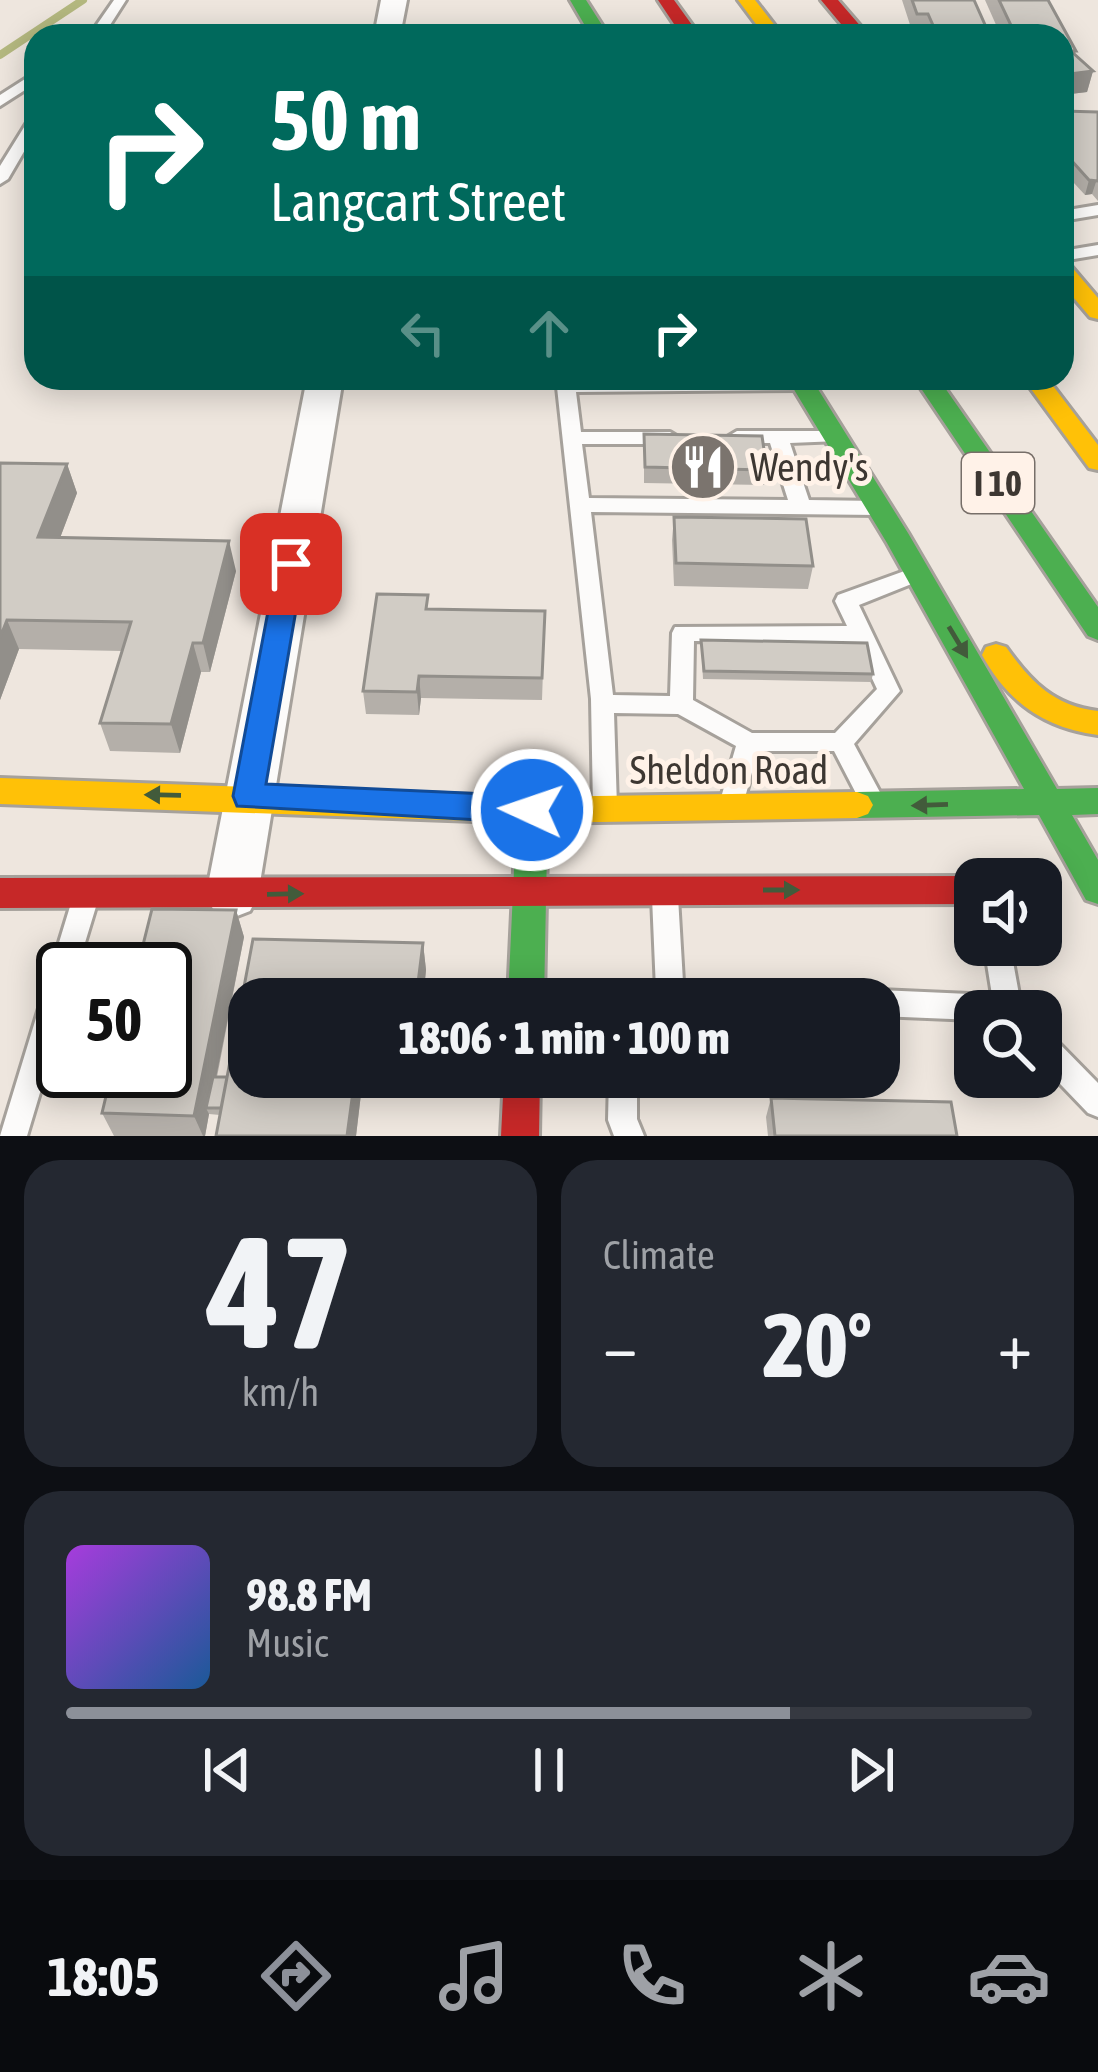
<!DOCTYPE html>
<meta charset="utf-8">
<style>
:root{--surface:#171b24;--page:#242831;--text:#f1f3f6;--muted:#9ea1a6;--line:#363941;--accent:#8c9099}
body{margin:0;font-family:"Asap Condensed",sans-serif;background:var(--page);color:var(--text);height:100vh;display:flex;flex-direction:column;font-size:45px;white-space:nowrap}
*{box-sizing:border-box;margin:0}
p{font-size:39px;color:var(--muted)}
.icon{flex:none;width:66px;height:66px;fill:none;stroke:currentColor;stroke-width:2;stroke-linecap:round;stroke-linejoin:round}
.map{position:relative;height:1136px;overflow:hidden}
.panel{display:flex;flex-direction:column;gap:24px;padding:24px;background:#0d0f14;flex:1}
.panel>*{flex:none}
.guide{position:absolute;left:24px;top:24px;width:1050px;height:366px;border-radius:36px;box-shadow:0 6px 30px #0003;background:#00695c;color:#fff;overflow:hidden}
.buttons{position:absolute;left:954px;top:858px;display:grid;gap:24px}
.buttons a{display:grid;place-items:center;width:108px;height:108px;border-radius:24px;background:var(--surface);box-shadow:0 6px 30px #0003;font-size:60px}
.speed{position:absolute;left:36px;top:942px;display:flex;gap:24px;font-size:60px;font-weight:700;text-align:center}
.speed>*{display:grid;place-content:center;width:156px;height:156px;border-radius:50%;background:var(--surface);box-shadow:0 6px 30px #0003;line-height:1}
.speed .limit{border:6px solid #111;border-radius:18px;background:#fff;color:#111}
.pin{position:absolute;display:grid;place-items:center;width:102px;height:102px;color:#fff;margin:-51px;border-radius:24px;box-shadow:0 6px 18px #0006}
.me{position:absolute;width:132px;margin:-66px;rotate:273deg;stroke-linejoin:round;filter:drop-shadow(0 0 9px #0008)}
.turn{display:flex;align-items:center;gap:42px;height:252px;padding:0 48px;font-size:54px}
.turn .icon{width:156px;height:156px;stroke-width:2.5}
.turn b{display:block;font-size:84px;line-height:102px}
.lanes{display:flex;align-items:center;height:114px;padding:0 48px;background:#0003;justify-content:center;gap:60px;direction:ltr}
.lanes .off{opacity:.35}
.big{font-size:90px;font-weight:800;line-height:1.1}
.panel .tile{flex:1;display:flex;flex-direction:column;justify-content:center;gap:18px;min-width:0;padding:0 42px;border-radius:36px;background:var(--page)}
.panel .dial{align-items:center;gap:0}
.dial b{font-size:156px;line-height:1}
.song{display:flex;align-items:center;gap:36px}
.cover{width:144px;height:144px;border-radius:18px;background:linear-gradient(135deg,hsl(280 70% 55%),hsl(210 70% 35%))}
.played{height:12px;border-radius:6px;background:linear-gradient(90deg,var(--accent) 75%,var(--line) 75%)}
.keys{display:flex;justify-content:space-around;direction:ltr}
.heat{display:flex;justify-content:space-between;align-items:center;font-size:66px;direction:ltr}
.panel .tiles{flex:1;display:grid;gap:24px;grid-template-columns:1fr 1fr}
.tile:last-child{grid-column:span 2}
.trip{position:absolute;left:228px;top:978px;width:672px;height:120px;border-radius:36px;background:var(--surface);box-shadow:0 6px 30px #0003;font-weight:800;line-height:120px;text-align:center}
.dock{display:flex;height:192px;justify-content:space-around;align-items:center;background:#090b0e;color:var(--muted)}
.dock .icon{width:84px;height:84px}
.dock .active{color:var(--accent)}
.dock b{font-size:54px;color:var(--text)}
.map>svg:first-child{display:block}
</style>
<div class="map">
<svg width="1098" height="1136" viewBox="0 0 1098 1136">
<rect width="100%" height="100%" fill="#eee6de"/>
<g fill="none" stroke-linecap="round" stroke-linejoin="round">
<path stroke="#b4b87f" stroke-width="8" d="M0 55 83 0"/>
<defs>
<path id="lane" d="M114 0H126L103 36H89Z
M36 72V83L0 106V95Z
M36 115V131L8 179 0 184V166L31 116Z
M1098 205V215L1062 221V211Z
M1098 245V255L1062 261V251Z
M556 378 809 380 812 384 809 388 803 390 576 392 581 432H670L680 438 670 444H582L589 498 788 500 770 443H737L727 437 737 431H832L839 433 842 437 839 441 790 443 809 500 878 501 888 508 878 515 591 512 613 695 670 696 672 633 675 627 847 626 835 601 838 595 910 569H924L928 574 924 579 859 605 900 691 854 744 882 796 879 803 870 806 861 803 834 751H758L744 801 741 808 732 811 723 808 720 801 736 746 678 714 614 713 617 807 614 814 605 817 596 814 593 807 591 699ZM694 641 855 642 877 689 835 733H752L693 700Z
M665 886 674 889 678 897 683 982 780 986 790 990 794 999H652L656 990 652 897 656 889Z
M85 889 94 892 98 900 77 969H63V1016L27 1136H0L72 900 76 892Z
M984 945H1010L1022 1011H975V1020L879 1016V999H867L869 994 879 990 992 995Z
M1041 1031 1051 1035 1098 1083V1117L1088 1113 1041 1064Z
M609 1077H637V1119L644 1136H614L608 1120Z"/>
<path id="street" d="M381 0H407L400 36H374Z
M307 378H343L258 895 250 911 232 918 214 911 206 895Z"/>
<path id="fast" d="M570 0H586L609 36H591Z
M787 378H811L908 533 1057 789 1098 788V814L1072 815 1098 860V904L1086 900 1039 815 857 818 846 814 841 805 846 796 857 792 1024 789 887 543Z
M914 378H938L1098 607V640L1088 636Z
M531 835 542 839 547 849 544 999H508L515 849 520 839Z"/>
<path id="slow" d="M738 0H755L783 36H765Z
M1062 264 1070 265 1098 298V319L1090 317 1062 284Z
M1023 378H1047L1098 445V470L1089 468Z
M996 644 1006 647C1031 682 1054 706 1098 711V735C1044 728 1008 702 982 655L986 647Z
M0 778 531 797 857 792 868 796 873 805 868 814 857 818 531 823 0 804Z"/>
<path id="jam" d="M658 0H674L700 36H682Z
M821 0H838L869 36H851Z
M975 876 985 879H975V904L0 908V878Z
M504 1077H540L539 1136H501Z"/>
</defs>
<use href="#lane" stroke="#a6a19b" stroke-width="6"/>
<use href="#street" stroke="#a6a19b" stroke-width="6"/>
<use href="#fast" stroke="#a6a19b" stroke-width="6"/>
<use href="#slow" stroke="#a6a19b" stroke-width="6"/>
<use href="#jam" stroke="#a6a19b" stroke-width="6"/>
<use href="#lane" fill="#fcfbfa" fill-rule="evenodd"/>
<use href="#street" fill="#fcfbfa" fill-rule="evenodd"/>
<use href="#fast" fill="#4caf50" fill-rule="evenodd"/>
<use href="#slow" fill="#ffc107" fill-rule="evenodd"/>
<use href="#jam" fill="#c62828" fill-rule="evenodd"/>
</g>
<path fill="#b4afa9" d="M902 0H974L990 36H925L924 34H913Z
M985 0H1048L1076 51 1075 55 1093 71 1087 92 1062 95V36H1001Z
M1062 111 1098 112V201L1092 194 1085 195 1062 170Z
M470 378H532V383L471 382Z
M644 434 767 470 764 485 644 483Z
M0 463 67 464 77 493 60 538 236 571 210 672H201L180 753 110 751 100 723 122 651 19 649 0 700Z
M674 517 813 566 808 589 674 586 672 540Z
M429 609 545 611 542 700 421 698 419 715 366 714 363 691Z
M701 640 873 674 871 682 703 679Z
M152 909 236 910 244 937 217 1077H227L253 939 423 943 426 970 423 999H249V1077H363L356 1136H216L220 1115 209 1114 205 1136H114L102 1113 112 1071H165V969H137Z
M771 1098 957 1136H768L766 1117Z"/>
<path fill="#928f8a" d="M1093 71 1087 92 1062 95V75Z
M1097 179 1092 194 1085 195 1089 180Z
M67 464 77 493 49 567 38 537Z
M229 541 236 571 210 672 203 643Z
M7 620 19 649 0 700V638Z
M193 643 201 672 180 753 171 724Z
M419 676 421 698 419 715 417 692Z
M236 910 244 937 210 1108H206L209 1114 205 1136H203L194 1116Z
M423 943 426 970 423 999H416Z
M355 1077H363L356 1136H347Z"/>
<path fill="#d1ccc5" stroke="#928f8a" stroke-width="3" d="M912 0H974L990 36H951L949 32H936L928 14H917Z
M999 0H1048L1076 51H1062V36H1016Z
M1072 52 1093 71 1062 75V54Z
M1062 111 1098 112V181L1089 180 1062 150Z
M644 434 762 436 767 470 645 467Z
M0 463 67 464 38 537 229 541 203 643H193L171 724 100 723 131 622 7 620 0 638Z
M674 517 806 519 813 566 676 563Z
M377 594 428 595 426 609 545 611 542 678 419 676 417 692 363 691Z
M701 640 867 643 873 674 704 671Z
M152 909 236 910 194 1116 102 1113 112 1071H165V969H137Z
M253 939 423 943 416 999H249V1077H355L347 1136H216Z
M213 1077H227L221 1108H206Z
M771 1098 951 1102 957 1136H775Z"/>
<defs><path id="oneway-solid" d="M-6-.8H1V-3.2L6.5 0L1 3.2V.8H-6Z" transform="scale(3)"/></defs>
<g fill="#425b3b">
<use href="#oneway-solid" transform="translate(958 642) rotate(59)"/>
<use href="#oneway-solid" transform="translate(163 795) rotate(-179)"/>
<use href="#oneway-solid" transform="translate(930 805) rotate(178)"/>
<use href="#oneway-solid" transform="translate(781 890)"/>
<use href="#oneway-solid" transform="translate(285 894) rotate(-1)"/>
</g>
<path fill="#1a73e8" stroke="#114b97" stroke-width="3" d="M291 554 304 564 266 784 532 796 543 800 548 810 543 819 532 823 237 806 233 796 277 564Z"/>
<defs>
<symbol id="restaurant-disc" viewBox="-11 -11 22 22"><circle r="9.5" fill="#7b746e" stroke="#fff2e8"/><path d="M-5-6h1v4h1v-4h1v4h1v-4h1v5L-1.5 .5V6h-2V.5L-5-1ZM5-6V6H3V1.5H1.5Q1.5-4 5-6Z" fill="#fff"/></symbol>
</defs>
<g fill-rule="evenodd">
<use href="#restaurant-disc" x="665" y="429" width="76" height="76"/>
</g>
<g text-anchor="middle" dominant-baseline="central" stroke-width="10" stroke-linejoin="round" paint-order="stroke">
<rect fill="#fff2e8" stroke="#776f69" stroke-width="3" x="962" y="453" width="72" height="60" rx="9"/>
<g font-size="36" font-weight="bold" fill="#3d3732">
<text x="998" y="483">I 10</text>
</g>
<g font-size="39" fill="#3d3732" stroke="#fff2e8" text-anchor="start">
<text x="750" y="467">Wendy's</text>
</g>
<g font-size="39" fill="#3d3732" stroke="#fff2e8">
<text x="729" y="770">Sheldon Road</text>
</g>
</g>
</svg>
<div class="buttons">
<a><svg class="icon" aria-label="sound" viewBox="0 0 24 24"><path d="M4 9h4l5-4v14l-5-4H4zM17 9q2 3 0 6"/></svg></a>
<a><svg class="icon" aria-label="search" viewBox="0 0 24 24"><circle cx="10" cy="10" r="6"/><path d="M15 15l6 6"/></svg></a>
</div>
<div class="speed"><div class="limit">50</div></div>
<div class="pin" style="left:291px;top:564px;background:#d93025"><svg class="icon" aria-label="arrive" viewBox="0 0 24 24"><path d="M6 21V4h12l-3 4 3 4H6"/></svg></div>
<svg class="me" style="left:532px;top:810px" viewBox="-20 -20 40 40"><circle r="17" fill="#1a73e8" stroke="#fff" stroke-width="3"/><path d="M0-11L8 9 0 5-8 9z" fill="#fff"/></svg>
<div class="trip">18:06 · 1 min · 100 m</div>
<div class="guide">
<div class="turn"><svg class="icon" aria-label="right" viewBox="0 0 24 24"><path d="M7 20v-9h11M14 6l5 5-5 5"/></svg><div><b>50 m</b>Langcart Street</div></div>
<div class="lanes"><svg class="icon off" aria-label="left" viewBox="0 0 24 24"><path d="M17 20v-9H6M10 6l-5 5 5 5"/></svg><svg class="icon off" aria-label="ahead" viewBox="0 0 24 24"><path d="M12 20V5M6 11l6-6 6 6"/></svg><svg class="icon" aria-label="right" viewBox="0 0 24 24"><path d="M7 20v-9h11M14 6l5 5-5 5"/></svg></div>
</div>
</div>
<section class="panel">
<div class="tiles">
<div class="tile dial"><b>47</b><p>km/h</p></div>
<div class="tile"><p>Climate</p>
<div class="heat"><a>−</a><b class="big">20°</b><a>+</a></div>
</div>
<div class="tile">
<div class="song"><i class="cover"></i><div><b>98.8 FM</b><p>Music</p></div></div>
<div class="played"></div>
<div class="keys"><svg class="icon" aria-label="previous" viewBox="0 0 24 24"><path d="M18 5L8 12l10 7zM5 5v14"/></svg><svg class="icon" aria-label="pause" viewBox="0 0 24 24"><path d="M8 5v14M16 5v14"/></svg><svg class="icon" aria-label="next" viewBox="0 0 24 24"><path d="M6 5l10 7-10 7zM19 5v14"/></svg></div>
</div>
</div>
</section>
<nav class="dock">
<b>18:05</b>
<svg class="icon active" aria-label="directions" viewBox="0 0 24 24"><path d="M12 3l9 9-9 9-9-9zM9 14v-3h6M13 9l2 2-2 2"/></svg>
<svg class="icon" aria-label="music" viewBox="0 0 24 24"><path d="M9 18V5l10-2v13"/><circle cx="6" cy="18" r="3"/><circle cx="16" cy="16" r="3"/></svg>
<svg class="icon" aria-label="phone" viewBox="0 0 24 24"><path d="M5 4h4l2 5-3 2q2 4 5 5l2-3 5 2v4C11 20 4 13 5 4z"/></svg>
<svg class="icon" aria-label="climate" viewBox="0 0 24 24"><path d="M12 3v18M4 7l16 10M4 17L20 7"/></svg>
<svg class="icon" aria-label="car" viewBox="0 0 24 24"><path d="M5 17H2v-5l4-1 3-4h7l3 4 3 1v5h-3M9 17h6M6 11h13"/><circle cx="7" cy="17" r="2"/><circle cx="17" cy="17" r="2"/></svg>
</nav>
